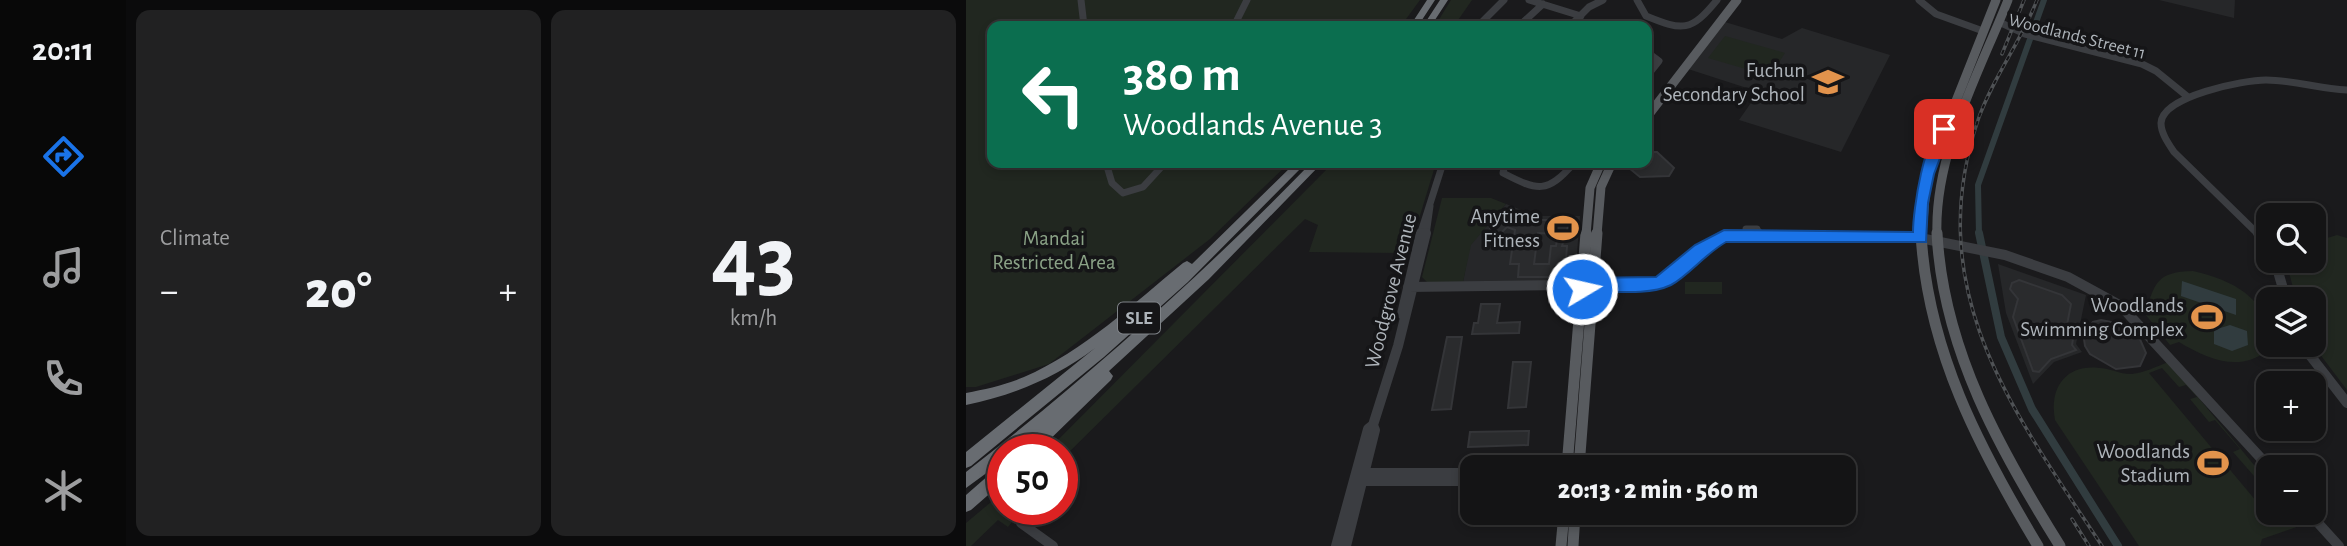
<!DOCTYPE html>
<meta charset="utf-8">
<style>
:root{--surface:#141415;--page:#212122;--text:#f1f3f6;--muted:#9d9ea0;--line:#333334;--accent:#1a73e8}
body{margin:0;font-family:"Alegreya Sans",sans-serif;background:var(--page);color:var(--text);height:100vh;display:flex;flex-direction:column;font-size:26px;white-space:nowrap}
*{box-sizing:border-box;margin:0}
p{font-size:23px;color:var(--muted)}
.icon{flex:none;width:38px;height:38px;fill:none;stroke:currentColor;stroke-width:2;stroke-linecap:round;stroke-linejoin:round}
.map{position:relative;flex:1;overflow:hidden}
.panel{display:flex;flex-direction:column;gap:10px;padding:10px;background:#0b0b0c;width:840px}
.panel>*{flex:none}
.guide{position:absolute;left:21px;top:21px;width:665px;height:147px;border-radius:14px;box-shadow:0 4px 10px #0003,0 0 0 2px var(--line);background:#0b6e4f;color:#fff;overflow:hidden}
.controls{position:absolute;left:1290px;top:203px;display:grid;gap:14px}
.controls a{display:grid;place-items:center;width:70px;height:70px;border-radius:14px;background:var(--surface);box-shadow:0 4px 10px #0003,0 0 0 2px var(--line);font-size:35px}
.speed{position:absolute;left:21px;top:434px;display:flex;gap:14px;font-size:35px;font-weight:700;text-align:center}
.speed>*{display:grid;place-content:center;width:91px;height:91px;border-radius:50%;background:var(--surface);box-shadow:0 4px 10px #0003,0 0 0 2px var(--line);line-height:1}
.speed .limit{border:10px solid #d22;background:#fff;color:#111}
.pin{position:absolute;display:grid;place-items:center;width:60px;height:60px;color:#fff;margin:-30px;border-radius:14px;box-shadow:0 4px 10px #0006}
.me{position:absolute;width:77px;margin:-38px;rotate:81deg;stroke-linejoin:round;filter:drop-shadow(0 0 5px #0008)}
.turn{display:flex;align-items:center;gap:24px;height:147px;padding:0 21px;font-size:32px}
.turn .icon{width:91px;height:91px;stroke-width:2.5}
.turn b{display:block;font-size:49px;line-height:60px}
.big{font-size:52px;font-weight:800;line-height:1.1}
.panel .widget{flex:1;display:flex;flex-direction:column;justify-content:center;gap:10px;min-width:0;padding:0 24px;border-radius:14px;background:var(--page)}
.panel .dial{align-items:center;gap:0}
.dial b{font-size:91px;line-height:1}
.heat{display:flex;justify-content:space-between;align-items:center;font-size:38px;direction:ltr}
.panel .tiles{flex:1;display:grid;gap:10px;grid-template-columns:repeat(2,1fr)}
.trip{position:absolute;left:494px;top:455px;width:396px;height:70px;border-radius:14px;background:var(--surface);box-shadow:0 4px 10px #0003,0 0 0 2px var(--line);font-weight:800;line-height:70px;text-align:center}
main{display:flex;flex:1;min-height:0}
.menu{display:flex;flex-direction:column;width:126px;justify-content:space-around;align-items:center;background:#080808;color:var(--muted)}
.menu .icon{width:49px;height:49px}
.menu .active{color:var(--accent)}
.menu b{font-size:32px;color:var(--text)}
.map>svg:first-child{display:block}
</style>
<main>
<nav class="menu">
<b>20:11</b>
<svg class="icon active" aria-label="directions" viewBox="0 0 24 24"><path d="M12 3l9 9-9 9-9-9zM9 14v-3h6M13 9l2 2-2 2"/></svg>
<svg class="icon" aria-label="music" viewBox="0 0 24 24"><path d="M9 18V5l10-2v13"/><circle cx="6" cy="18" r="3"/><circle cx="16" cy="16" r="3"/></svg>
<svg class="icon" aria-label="phone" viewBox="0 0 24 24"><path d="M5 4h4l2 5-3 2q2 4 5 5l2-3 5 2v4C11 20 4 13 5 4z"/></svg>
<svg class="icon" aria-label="climate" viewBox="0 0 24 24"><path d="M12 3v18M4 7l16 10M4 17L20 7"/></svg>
</nav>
<section class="panel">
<div class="tiles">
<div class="widget"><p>Climate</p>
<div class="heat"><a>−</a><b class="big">20°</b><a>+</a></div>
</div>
<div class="widget dial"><b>43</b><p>km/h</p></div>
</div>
</section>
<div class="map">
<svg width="1381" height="546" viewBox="0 0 1381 546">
<rect width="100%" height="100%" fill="#1a1a1c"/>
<path fill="#262729" d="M1193 0H1269L1268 18Z
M759 22 816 39 836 28 924 55 875 152 773 120 789 97 787 90 722 69Z
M540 204 571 216H614L609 278 603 282H497L504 245Z
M1032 264 1120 295 1110 344 1116 352 1088 362 1067 384 1040 313Z"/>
<path fill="#212720" d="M0 0H454L435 26H26V163H323L244 239 83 364 10 387H0Z
M485 0H506L488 26H469Z
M759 36 819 53 804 76 742 58Z
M367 163H470L441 258 431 253 343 252 352 225 339 219 96 459V450H82Z
M476 198H525L540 204 505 245 497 282H461L456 277Z
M1371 235 1381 238V390L1347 345 1348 299H1330L1320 261H1348V242Z
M1227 271C1269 280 1310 303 1302 350 1274 373 1241 359 1213 342L1204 345 1179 314C1189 282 1191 272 1227 271Z
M719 282H756V294H719Z
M1203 362 1302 482 1295 474 1288 476 1267 452 1274 449 1249 420 1243 422 1224 399 1231 397 1220 385 1213 387 1196 368 1183 373 1301 514 1330 513 1339 524 1296 539 1294 546H1173L1089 420C1083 389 1099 364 1133 368 1144 368 1156 375 1166 374 1178 373 1191 366 1203 362Z
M37 492V509H43L37 515 46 522 42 527 32 520 5 546H0V523Z"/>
<path fill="#313c3f" d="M1216 281 1270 299V315L1215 296Z
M1264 325 1281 331 1282 345 1266 351 1248 344V330Z"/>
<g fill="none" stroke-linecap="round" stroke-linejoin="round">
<path stroke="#313c3f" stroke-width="6" d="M1013 235 1012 185 1078 0"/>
<path stroke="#313c3f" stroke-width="8" d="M1013 233 1035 337 1066 409 1152 546"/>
</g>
<path fill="#2a2b2d" stroke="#343538" stroke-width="2" fill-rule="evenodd" d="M681 152H691L708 168 703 176 674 177 657 163H681Z
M540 210 565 220H604L596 246H601L599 273 594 277H552L553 264H544L549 230 541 227 535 233 524 229ZM572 233 592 234 590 246H585L583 264H568Z
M1053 280 1096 295 1105 304 1100 330 1108 333 1106 345 1110 350 1085 359 1073 372 1067 371 1047 317 1052 299 1044 289 1046 283Z
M515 304H534L531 323 554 322 553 333 506 334 508 323H512Z
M1135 320 1155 324 1173 337 1180 353 1174 366 1150 369 1124 354 1119 346 1117 332 1127 322Z
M481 337H496L485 409 466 410Z
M547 362H565L560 407 542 408Z
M563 431 562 445 502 447 504 432Z"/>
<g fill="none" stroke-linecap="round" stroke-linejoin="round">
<path stroke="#3b3d41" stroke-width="7" d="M115 0 118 26
M563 0 615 16
M671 0 680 16C717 31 725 32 751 0
M953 0 970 14 1017 31
M1033 22 1059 34 1176 64 1190 71 1222 97
M268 26 281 0
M512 26 538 0
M553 26 577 4
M604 26 623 7 637 0
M681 52 693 61 681 76
M140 163 146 183 157 193 177 187 199 163
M539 163 537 173C572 191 581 194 608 163
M780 229H791L792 235
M454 235 477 163
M460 235 464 206
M1293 235 1208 152C1202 143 1195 133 1195 123 1196 96 1278 80 1300 80 1327 80 1354 89 1381 90"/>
<path stroke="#3b3d41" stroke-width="10" d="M792 233V236
M1292 233 1302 247
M1309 261 1320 299
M442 287 691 284 758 236 954 238 1039 255 1102 277 1155 306 1303 467
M436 314 455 233
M1336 345 1381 403
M396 473H506
M392 481H506
M1343 513 1373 546
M55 523 87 546
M370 546 402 429 407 425 432 346 460 233
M380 546 409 430 407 425"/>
<path stroke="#585b5f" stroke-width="9" d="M681 117 771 0
M620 235 624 188 635 163
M631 235 635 187 646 163
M956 235 961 174 1030 0
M971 235C968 154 1013 73 1042 0"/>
<path stroke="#585b5f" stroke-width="11" d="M955 233C961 349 1013 448 1072 546
M971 233C977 349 1034 450 1094 546
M601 467 620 233
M613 467 631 233
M595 546 598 513
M607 546 609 513"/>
<path fill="#686c71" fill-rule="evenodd" d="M461 0H469L452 26H444Z
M474 0H482L465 26H457Z
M329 163H340L222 282 138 357 5 466 0 468V452L129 348C90 378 47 395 0 405V393C20 389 39 385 58 377 118 351 167 304 217 263L221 261 226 264Z
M345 163H356L243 279 143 371 147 376 145 380 73 450H56L58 445 72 432 50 450H37V461L0 488V472C122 377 237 274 345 163Z
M37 465V482L5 510 0 512V495L32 467Z"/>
<defs>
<path id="rail" d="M1071 0C1055 42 1027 77 1012 120 955 291 1046 409 1136 546
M1036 54 1058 0
M1106 519 1123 546"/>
</defs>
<use href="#rail" stroke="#4f5255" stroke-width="3.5"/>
<use href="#rail" stroke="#151517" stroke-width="2" stroke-dasharray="4.5" stroke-linecap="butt"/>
</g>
<path fill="#1a73e8" stroke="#114b97" stroke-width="2" d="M978 125 985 129 968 174 962 203 960 242H760C739 254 722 276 705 285 682 296 648 291 624 291L616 296 608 289 611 280 616 278 690 277 729 245 758 230 947 232C947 211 958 133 978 125Z"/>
<defs>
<symbol id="school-bare" viewBox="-9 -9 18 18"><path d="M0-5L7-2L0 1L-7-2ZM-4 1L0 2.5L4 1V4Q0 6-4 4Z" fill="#e2934c" stroke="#151517" stroke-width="2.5" paint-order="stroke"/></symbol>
<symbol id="stadium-bare" viewBox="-9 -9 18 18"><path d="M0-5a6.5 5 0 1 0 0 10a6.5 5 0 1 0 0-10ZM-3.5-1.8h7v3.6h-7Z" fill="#e2934c" stroke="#151517" stroke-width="2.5" paint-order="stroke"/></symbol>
</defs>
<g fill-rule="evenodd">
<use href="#school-bare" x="840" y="60" width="44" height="44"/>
<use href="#stadium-bare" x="575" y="206" width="44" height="44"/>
<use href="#stadium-bare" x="1219" y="295" width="44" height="44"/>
<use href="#stadium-bare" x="1225" y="441" width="44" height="44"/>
</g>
<g text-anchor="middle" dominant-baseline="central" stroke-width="7" stroke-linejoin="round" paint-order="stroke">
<g font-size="18" fill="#aeb4ba" stroke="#151517">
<text transform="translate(1111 37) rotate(14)">Woodlands Street 11</text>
</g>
<rect fill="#151517" stroke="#808489" stroke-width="2" x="152" y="302.5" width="42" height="31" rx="5"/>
<g font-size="19" font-weight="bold" fill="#aeb4ba">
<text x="173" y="318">SLE</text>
</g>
<g font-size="21" fill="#aeb4ba" stroke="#151517" text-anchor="end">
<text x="839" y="70">Fuchun<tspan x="839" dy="24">Secondary School</tspan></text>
<text x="574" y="216">Anytime<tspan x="574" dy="24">Fitness</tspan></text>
<text x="1218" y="305">Woodlands<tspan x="1218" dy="24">Swimming Complex</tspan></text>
<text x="1224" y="451">Woodlands<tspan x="1224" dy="24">Stadium</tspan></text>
</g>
<g font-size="21" fill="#8ba387" stroke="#151517">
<text x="88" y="238">Mandai<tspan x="88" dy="24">Restricted Area</tspan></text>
</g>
<g font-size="21" fill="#aeb4ba" stroke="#151517">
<text transform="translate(425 291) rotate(-76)">Woodgrove Avenue</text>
</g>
</g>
</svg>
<div class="controls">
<a><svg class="icon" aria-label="search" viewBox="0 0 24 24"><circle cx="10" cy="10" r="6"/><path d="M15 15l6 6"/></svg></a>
<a><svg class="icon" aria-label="layers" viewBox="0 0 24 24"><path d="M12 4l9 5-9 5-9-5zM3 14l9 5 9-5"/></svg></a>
<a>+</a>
<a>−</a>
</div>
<div class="speed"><div class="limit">50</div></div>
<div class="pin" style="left:978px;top:129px;background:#d93025"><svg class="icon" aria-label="arrive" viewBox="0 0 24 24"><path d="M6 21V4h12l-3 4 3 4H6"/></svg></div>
<svg class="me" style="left:616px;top:289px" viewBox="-20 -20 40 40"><circle r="17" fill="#1a73e8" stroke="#fff" stroke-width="3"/><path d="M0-11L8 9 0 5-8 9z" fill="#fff"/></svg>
<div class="trip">20:13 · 2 min · 560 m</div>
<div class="guide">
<div class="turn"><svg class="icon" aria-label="left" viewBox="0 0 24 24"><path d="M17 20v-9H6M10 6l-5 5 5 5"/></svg><div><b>380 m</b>Woodlands Avenue 3</div></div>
</div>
</div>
</main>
